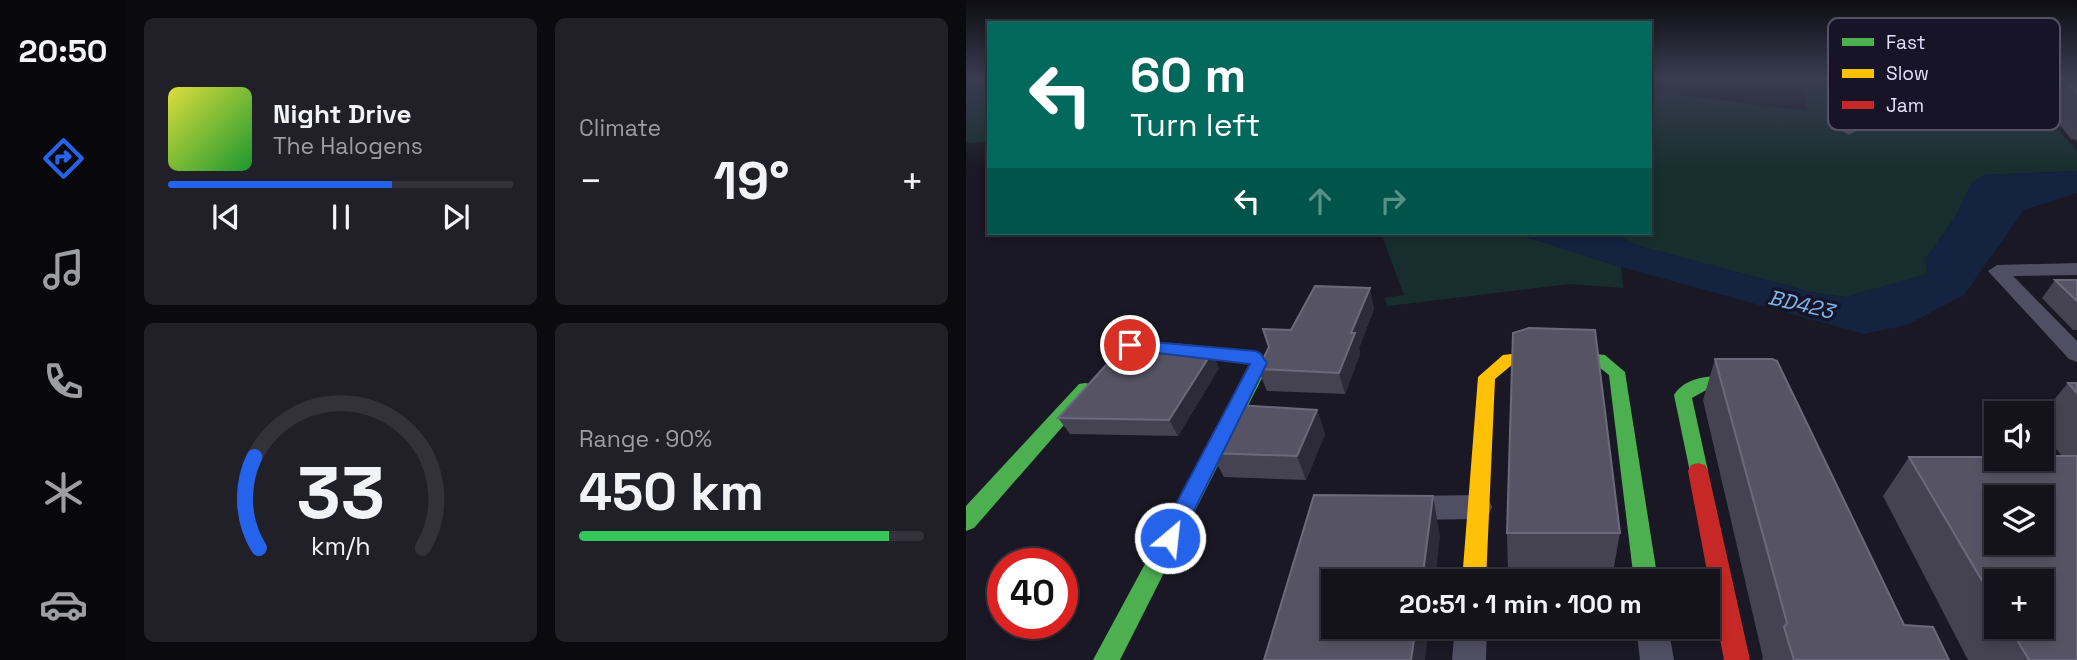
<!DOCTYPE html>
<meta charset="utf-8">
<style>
:root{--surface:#14121b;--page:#212028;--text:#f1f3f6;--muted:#9d9ea3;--line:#33323a;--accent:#2563eb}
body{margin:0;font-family:"Space Grotesk",sans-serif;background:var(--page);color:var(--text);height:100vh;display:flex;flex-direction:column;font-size:26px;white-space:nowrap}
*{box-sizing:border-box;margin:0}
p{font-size:23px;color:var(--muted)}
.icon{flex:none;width:38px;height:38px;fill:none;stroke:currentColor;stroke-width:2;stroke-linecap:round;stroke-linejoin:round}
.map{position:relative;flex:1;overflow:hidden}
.drawer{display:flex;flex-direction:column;gap:18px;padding:18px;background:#0b0a0f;width:840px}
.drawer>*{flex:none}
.hud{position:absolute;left:21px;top:21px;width:665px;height:214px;border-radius:0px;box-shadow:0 4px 10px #0003,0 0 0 2px var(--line);background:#00695c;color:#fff;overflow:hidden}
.fabs{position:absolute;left:1018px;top:401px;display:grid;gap:14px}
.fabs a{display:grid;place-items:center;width:70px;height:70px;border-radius:0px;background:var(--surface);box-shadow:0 4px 10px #0003,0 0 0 2px var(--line);font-size:35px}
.speed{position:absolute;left:21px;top:548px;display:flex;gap:14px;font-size:35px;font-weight:700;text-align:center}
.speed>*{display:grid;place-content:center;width:91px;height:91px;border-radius:50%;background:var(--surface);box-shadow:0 4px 10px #0003,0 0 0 2px var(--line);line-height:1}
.speed .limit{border:10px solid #d22;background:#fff;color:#111}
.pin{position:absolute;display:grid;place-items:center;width:60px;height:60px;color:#fff;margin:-30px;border:4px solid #fff;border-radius:50%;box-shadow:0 2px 7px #0007}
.me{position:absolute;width:77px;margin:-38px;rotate:28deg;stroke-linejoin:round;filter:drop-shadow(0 0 5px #0008)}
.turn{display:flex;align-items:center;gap:24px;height:147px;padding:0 28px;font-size:32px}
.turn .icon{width:91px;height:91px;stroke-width:2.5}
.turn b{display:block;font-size:49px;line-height:60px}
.lanes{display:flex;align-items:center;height:66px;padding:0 28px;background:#0003;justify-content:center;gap:35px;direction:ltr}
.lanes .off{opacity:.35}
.big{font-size:52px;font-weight:700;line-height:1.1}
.drawer .widget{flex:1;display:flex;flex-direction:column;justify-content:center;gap:10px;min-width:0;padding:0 24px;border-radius:10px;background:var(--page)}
.drawer .dial{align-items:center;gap:0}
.dial svg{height:182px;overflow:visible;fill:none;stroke:var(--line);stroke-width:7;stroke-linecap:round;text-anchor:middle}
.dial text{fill:var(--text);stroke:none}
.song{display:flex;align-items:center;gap:21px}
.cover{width:84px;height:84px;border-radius:10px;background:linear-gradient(135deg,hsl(60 70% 55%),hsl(130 70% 35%))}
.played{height:7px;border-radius:4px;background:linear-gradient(90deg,var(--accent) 65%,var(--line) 65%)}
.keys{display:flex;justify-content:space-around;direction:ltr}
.heat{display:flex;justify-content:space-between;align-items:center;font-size:38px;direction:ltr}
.charge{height:10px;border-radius:5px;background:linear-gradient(90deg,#34c759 90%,var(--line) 0)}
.drawer .tiles{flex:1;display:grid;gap:18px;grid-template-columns:repeat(2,1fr)}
.trip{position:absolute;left:355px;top:569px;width:399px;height:70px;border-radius:0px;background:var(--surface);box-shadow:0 4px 10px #0003,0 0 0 2px var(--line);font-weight:700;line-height:70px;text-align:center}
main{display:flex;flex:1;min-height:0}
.menu{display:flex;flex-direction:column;width:126px;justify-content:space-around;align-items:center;background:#08070b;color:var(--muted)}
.menu .icon{width:49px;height:49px}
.menu .active{color:var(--accent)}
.menu b{font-size:32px;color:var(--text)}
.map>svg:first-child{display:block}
</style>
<main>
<nav class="menu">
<b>20:50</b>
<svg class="icon active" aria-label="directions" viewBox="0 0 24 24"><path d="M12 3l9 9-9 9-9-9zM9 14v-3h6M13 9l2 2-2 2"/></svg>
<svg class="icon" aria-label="music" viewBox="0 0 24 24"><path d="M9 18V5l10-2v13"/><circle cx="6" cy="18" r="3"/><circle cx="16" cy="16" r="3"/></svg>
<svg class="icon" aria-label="phone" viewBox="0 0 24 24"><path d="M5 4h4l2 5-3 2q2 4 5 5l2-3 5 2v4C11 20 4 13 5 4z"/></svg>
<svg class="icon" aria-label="climate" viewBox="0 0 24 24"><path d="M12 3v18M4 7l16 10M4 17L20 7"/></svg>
<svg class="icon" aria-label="car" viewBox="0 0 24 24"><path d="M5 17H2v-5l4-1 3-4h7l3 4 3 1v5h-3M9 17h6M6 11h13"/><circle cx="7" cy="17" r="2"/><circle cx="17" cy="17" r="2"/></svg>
</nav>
<section class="drawer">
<div class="tiles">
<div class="widget">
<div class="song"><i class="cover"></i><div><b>Night Drive</b><p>The Halogens</p></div></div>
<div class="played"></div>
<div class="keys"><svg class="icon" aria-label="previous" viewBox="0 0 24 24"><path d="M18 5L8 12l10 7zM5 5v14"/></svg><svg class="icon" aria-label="pause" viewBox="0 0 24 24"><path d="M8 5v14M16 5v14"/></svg><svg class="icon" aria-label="next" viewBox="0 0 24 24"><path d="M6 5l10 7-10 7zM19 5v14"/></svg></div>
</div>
<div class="widget"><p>Climate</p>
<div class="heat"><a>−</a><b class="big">19°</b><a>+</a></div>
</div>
<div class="widget dial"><svg viewBox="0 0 100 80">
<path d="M14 69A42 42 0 1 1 86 69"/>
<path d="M14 69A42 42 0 0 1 12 29" stroke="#2563eb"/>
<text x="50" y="56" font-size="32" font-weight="700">33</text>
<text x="50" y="72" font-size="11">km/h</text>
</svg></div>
<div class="widget"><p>Range · 90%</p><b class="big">450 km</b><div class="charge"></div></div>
</div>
</section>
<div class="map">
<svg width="1111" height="660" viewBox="0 0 1111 660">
<rect width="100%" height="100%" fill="#1a1824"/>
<path fill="#182e2e" d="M0 78H23V142L0 143Z
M837 78H914L1059 93 1111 151V171L1018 175 1005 184 990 216 959 260 962 274 880 297 845 292 673 246 646 233H684V91L840 111Z
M415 233H548L655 267 657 288 603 284 422 306 418 298 438 295Z"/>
<path fill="#132340" d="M1111 171V193L1058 210 998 295 941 325 898 334 655 267 548 233H646L673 246 845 292 880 297 962 274 959 260 990 216 1005 184 1018 175Z"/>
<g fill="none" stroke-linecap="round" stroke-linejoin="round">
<path fill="#504e62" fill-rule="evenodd" d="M880 78H892L885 114 890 131 883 135 876 131 873 114Z
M956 78H990L1111 91V99L961 81Z
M1111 263V275L1047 276 1111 341V362L1103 359 1022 271 1031 265Z
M512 495 522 498 526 507 522 516 512 519 441 520 431 517 427 508 431 499 441 496Z
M489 626H521L520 660H486Z
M670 626H702L708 660H674Z"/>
<path fill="#4caf50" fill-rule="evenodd" d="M206 343 289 351 295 353 301 368 154 660H127L285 368 282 362 200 353 198 349 200 345Z
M585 349 639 355 659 372 692 581H668L643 375 629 364 579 359 577 355 579 351Z
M781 376 787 378 790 382 787 386 742 389 726 398 742 471 739 477 732 479 725 477 708 395C722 372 758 376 781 376Z
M119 383 125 384 128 389 125 394 8 528 0 531V506L113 384Z"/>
<path fill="#ffc107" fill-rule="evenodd" d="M585 349 591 351 593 355 591 359 547 364 529 379 520 581H496L512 377 537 355Z"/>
<path fill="#c62828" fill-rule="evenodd" d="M732 463 739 465 742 471 784 660H758L722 471 725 465Z"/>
</g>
<path fill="#454352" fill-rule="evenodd" d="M1085 78H1111V140L1105 139 1074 99Z
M1089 280H1111V330H1107L1076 298Z
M408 309 393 348 394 354 379 394 301 391 292 369 325 330Z
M749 359 938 625 983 660H796L797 658 737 400Z
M253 368 212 436 104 434 92 418Z
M1102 383H1111V660H1002L917 496 943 457 1096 456 1076 432V414ZM1031 581 1076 626H1031Z
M351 410 359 434 340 480 258 477 245 453Z
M541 533H654L647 572H542Z"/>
<path fill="#2d2b38" d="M404 288 408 309 393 348 394 354 379 394 373 373 385 333Z
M246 352 253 368 212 436 203 420Z
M351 410 359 434 340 480 331 456Z
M467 496 474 536 469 581H456Z
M450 626H463L459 660H445Z"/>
<path fill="#565464" stroke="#6c697c" stroke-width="2" fill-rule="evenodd" d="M1096 78H1111V94Z
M1089 280H1111V301Z
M349 286 404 288 385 333H389L373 373 292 369 303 347 297 329 325 330Z
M563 328 629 330 654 533H541L547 333Z
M159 344 246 352 203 420 92 418Z
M749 359H806L811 361 938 625 967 627 983 660H828L818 627 821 623Z
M1102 383H1111V393Z
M271 405 351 410 331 456 245 453Z
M1076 456H1111V660H1063L1043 626H1076V581H1031V606L943 457H1031V458H1076ZM1031 497H1076V542H1031Z
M348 495 467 496 456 581H368V626H450L445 660H298Z"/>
<linearGradient id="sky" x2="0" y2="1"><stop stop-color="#0e0d14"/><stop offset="0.46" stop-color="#383d50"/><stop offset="1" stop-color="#383d50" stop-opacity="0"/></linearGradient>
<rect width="1111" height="170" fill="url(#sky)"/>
<path fill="#2563eb" stroke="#184099" stroke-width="2" d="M164 340 289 351 294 353 301 363 211 545 204 548 196 545 192 538 284 364 159 349V341Z"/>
<g text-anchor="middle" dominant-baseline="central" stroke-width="7" stroke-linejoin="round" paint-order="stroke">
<g font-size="21" font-style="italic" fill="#7ab8ee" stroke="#171428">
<text transform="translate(835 304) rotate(13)">BD423</text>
</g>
</g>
<rect x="862" y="18" width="232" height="112" rx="10" fill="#171428" stroke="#545167" stroke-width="2"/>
<rect x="876" y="38" width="32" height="8" fill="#4caf50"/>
<rect x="876" y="69" width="32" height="9" fill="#ffc107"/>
<rect x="876" y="101" width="32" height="8" fill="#c62828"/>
<g font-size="19" fill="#e2dffb">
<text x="920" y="49">Fast</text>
<text x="920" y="80">Slow</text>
<text x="920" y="112">Jam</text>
</g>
</svg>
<div class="fabs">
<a><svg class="icon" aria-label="sound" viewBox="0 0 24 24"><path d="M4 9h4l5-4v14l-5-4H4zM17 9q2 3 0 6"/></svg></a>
<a><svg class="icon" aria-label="layers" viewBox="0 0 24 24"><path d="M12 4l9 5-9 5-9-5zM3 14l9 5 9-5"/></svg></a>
<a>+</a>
</div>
<div class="speed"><div class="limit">40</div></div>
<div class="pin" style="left:164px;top:345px;background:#d93025"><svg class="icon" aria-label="arrive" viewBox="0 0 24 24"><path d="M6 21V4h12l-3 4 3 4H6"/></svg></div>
<svg class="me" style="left:204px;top:538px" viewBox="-20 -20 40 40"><circle r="17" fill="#2563eb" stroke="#fff" stroke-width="3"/><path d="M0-11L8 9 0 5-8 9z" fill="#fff"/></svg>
<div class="trip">20:51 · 1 min · 100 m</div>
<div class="hud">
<div class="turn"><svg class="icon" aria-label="left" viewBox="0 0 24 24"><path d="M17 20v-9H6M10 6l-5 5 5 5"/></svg><div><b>60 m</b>Turn left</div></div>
<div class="lanes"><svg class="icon" aria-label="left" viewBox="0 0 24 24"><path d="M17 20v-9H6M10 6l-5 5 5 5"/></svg><svg class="icon off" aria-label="ahead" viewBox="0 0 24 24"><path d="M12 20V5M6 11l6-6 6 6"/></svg><svg class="icon off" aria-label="right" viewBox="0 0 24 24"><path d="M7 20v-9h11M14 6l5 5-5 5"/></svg></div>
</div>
</div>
</main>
